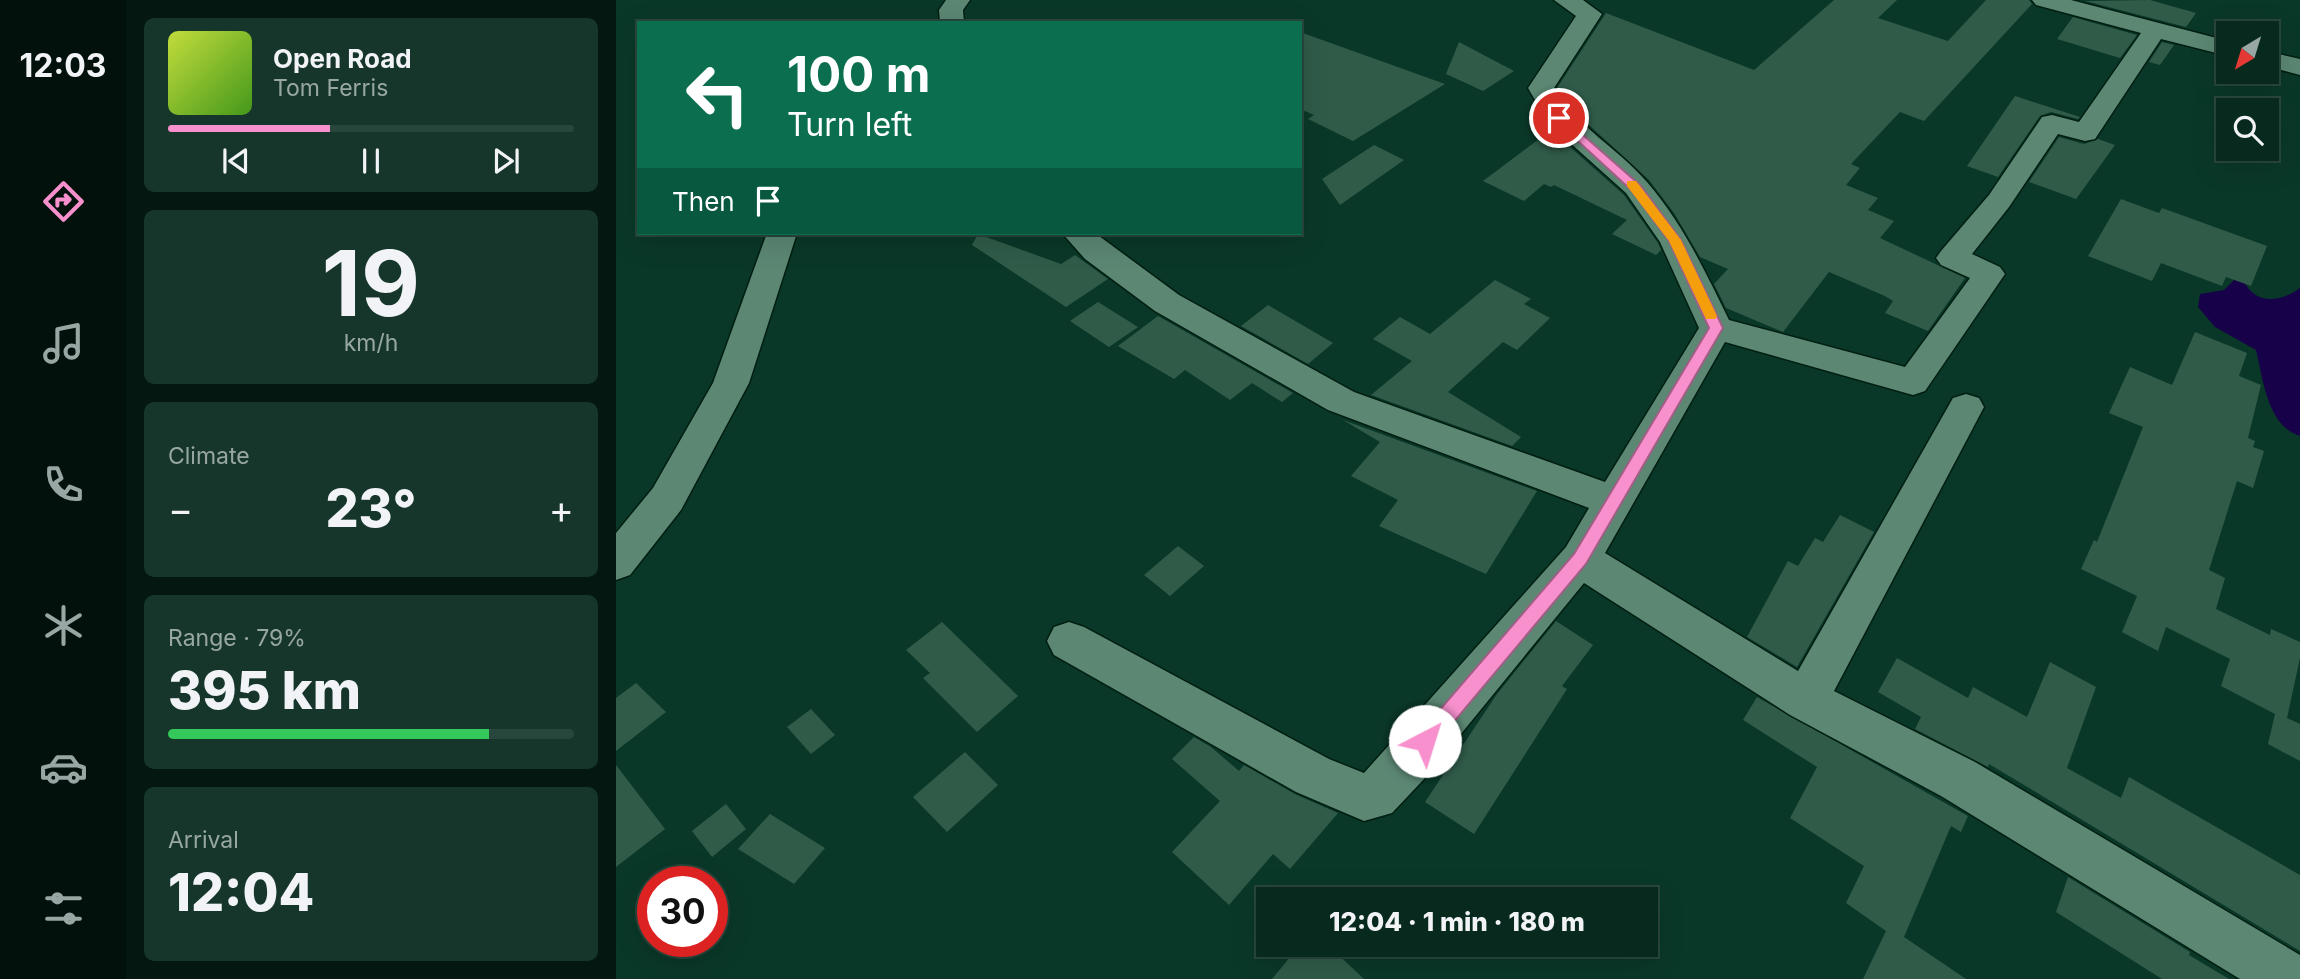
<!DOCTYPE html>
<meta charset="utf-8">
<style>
:root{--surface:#082a1e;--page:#16362b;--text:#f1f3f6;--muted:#98a7a4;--line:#29463c;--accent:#f790cd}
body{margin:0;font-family:Inter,sans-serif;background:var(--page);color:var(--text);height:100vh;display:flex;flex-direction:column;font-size:26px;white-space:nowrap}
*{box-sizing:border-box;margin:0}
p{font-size:23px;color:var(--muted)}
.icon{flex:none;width:38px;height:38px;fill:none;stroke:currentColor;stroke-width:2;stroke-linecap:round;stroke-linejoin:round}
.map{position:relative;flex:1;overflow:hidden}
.panel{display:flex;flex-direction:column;gap:18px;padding:18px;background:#041710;width:490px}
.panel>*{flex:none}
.guide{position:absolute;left:21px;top:21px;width:665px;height:214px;border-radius:0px;box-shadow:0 7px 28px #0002,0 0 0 2px var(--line);background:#0b6e4f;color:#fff;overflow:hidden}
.needle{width:46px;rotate:218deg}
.controls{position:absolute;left:1600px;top:21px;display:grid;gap:14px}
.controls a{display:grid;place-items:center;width:63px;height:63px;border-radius:0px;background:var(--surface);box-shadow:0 7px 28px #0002,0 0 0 2px var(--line);font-size:35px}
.speed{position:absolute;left:21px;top:866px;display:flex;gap:14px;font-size:35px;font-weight:700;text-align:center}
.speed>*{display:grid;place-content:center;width:91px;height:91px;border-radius:50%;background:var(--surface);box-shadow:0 7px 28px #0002,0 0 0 2px var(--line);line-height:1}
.speed .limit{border:10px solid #d22;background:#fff;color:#111}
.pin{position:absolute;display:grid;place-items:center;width:60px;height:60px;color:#fff;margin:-30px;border:4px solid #fff;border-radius:50%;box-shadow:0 2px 7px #0007}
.me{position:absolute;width:77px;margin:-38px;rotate:40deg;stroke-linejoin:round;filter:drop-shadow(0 0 5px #0008)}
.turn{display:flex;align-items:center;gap:24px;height:147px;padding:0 35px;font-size:32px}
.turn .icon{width:91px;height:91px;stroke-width:2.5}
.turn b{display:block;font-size:49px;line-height:60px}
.then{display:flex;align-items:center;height:66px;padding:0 35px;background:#0003;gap:14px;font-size:26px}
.big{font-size:52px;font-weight:800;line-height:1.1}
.panel .card{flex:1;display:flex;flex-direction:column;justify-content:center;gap:10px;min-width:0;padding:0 24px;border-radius:10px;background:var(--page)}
.panel .dial{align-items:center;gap:0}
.dial b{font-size:91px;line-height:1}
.song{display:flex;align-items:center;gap:21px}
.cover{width:84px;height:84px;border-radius:10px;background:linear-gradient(135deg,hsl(70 70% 55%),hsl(100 70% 35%))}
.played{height:7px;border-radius:4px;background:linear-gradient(90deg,var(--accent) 40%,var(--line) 40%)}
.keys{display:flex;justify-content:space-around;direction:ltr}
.heat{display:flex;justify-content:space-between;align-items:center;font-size:38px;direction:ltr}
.charge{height:10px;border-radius:5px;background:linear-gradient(90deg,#34c759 79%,var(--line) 0)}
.trip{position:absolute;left:640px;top:887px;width:402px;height:70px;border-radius:0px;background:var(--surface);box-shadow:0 7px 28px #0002,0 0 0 2px var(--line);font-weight:800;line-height:70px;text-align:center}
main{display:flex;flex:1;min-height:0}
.tabs{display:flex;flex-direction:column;width:126px;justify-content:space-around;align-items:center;background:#03110c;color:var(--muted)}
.tabs .icon{width:49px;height:49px}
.tabs .selected{color:var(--accent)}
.tabs b{font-size:32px;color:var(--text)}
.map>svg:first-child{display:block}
</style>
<main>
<nav class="tabs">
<b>12:03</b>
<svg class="icon selected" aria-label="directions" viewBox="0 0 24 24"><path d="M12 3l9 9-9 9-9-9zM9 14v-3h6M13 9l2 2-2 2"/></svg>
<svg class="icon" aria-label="music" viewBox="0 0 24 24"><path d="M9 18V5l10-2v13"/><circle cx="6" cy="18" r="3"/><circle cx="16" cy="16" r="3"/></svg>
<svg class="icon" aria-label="phone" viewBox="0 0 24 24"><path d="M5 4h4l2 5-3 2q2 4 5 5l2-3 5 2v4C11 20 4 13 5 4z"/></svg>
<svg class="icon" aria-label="climate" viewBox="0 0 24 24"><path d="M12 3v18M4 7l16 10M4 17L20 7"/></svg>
<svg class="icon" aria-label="car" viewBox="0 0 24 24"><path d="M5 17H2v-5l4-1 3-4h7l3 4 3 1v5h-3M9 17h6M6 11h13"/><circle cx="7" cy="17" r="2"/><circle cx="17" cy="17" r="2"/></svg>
<svg class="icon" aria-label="filters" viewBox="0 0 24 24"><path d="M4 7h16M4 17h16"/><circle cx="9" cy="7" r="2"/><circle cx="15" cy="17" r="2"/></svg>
</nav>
<section class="panel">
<div class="card">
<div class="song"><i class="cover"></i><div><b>Open Road</b><p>Tom Ferris</p></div></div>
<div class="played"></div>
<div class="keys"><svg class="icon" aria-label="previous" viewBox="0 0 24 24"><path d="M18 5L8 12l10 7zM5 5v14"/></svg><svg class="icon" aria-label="pause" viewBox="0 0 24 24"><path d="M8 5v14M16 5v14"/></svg><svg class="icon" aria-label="next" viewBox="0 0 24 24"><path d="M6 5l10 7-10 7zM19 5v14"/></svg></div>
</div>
<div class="card dial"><b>19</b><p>km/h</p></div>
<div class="card"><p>Climate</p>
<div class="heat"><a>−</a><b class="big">23°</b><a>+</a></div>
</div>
<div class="card"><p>Range · 79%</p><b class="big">395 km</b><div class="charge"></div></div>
<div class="card"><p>Arrival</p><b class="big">12:04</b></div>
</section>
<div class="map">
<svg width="1684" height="979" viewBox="0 0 1684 979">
<rect width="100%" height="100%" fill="#0a3828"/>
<path fill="#170149" d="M1627 279C1638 306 1665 302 1684 288V436C1651 426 1647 378 1640 350L1599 327 1582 307 1584 294 1608 290 1618 280Z"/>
<path fill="#305b49" d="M1218 0H1281L1262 18 1332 41 1370 0H1413L1416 4 1308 121 1284 112 1235 164 1244 168 1230 185 1262 198 1252 210 1278 221 1264 238 1349 278 1312 331 1269 313 1277 301 1269 296 1213 272 1167 332 1110 308 1098 284 1112 269 1084 257 1058 213 1033 180 961 114 941 88 990 13 1138 70Z
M1534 0 1580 13 1570 27 1469 1Z
M1457 17 1521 35 1504 58 1441 39Z
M684 32 829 84 737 141 692 119 698 115 684 109Z
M843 42 898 71 867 91 830 74Z
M1546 42 1558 45 1544 65 1533 62Z
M1399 96 1464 117 1462 119 1435 112 1424 116 1382 177 1351 166Z
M935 130 1008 195 1042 243 1045 250 1040 255 996 234 1011 220 938 185 935 187 928 184 908 201 867 181Z
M1443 137 1468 144 1482 139 1499 145 1460 199 1413 182Z
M758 145 788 160 724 205 706 179Z
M1505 199 1543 213 1546 208 1651 246 1635 286 1610 277 1606 286 1545 263 1536 281 1472 256Z
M362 234 445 264 459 255 492 279 450 307 356 245Z
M879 280 915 299 908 304 934 318 901 350 887 342 832 392 905 437 896 446 755 395 796 361 757 339 784 317 814 334Z
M482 302 522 327 493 347 454 321Z
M652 305 717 343 692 364 625 326Z
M542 316 677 393 666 402 636 383 614 400 569 370 558 379 502 346Z
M1579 332 1631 353 1623 376 1645 385 1632 438 1639 441 1637 447 1648 451 1637 488 1621 481 1593 570 1609 578 1600 609 1654 635 1655 629 1684 642V658L1671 718 1684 724V761L1652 744 1659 714 1605 686 1614 659 1550 627 1542 651 1506 632 1521 596 1465 569 1478 540 1481 542 1527 427 1493 413 1514 367 1556 385Z
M727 420 921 491 870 574 763 526 782 500 735 476 764 442Z
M1224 515 1258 532 1181 667 1131 637 1172 561 1182 566 1199 538 1207 542Z
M562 546 588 566 554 596 528 575Z
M940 621 977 645 946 686 951 689 858 834 809 802 881 694Z
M326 622 402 696 361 732 307 678 314 673 290 650Z
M1281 658 1352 698 1357 687 1411 717 1434 662 1480 687 1451 768 1505 798 1513 777 1684 875V951L1373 764 1372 767 1299 729 1305 717 1262 692Z
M20 683 50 712 0 751V698Z
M1141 697 1352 816 1345 832 1335 826 1288 937 1350 979H1247L1270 931 1230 903 1248 866 1174 818 1201 767 1127 720Z
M195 709 219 735 195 754 171 727Z
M578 737 595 747 623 771 628 765 679 794 722 813 674 869 657 854 613 905 556 852 604 801 556 759Z
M349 752 382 785 331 832 297 797Z
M0 765 49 829 0 867Z
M110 804 130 829 96 857 76 831Z
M154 814 209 848 178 884 122 849Z
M1452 877 1574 952 1573 955 1613 979H1546L1440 912Z
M684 945H712L748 979H656Z"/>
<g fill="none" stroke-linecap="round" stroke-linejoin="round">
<defs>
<path id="minor" d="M330 0H354L347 10 348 23H324L323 10Z
M938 0H967L986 14 938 88C964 130 1001 147 1031 182 1067 224 1089 271 1113 320L1289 367 1354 278 1325 265 1320 258 1325 251 1373 195 1426 117 1436 115 1463 122 1525 33 1420 5 1416 0H1455L1612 41V56L1545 39 1479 139 1469 141 1442 134 1393 207 1356 254 1384 267 1389 274 1309 391 1297 395 1109 342 989 553 1182 671 1337 398 1350 394 1363 398 1368 407 1218 691 1359 762 1684 955V979H1624L1325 796 1174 715 968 583 809 778 776 813 748 821 680 792 438 655 431 641 438 627 453 622 468 627 713 759 748 773 950 547 973 508 712 410 539 311 469 259 446 233H479L563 295 738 392 989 482 1083 328 1044 242 1010 193 933 124 912 88 960 16Z
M1650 51 1684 59V75L1650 66Z
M151 233H181L133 383 65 510 14 575 0 580V533L37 488 97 383Z"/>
</defs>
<use href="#minor" stroke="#001e12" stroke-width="3"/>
<use href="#minor" fill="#5b8773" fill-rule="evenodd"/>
</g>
<path fill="#f790cd" stroke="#a15e85" stroke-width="2" d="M943 114 1024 185 1065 240 1107 328 970 564 816 748 809 751 802 748 800 741 802 735 958 554 1093 328 1053 241 1015 190 939 120 938 118Z"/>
<path fill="#f59e0b" d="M1011 181H1020L1065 240 1101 316 1099 319H1090L1053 241 1011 186Z"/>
</svg>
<div class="controls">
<a><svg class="needle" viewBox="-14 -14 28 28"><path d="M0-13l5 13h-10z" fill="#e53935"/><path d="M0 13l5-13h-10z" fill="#98a7a4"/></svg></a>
<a><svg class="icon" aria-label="search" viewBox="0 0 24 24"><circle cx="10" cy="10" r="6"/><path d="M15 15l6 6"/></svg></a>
</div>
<div class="speed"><div class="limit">30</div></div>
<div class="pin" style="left:943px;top:118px;background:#d93025"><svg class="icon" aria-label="arrive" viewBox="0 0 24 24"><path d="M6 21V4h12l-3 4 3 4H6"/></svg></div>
<svg class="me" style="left:809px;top:741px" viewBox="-20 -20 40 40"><circle r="19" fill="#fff"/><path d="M0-13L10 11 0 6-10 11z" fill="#f790cd"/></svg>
<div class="trip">12:04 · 1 min · 180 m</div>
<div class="guide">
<div class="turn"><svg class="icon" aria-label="left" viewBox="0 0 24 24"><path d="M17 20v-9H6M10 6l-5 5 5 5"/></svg><div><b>100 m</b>Turn left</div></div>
<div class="then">Then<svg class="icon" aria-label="arrive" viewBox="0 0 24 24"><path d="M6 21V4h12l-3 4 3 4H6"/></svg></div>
</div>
</div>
</main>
